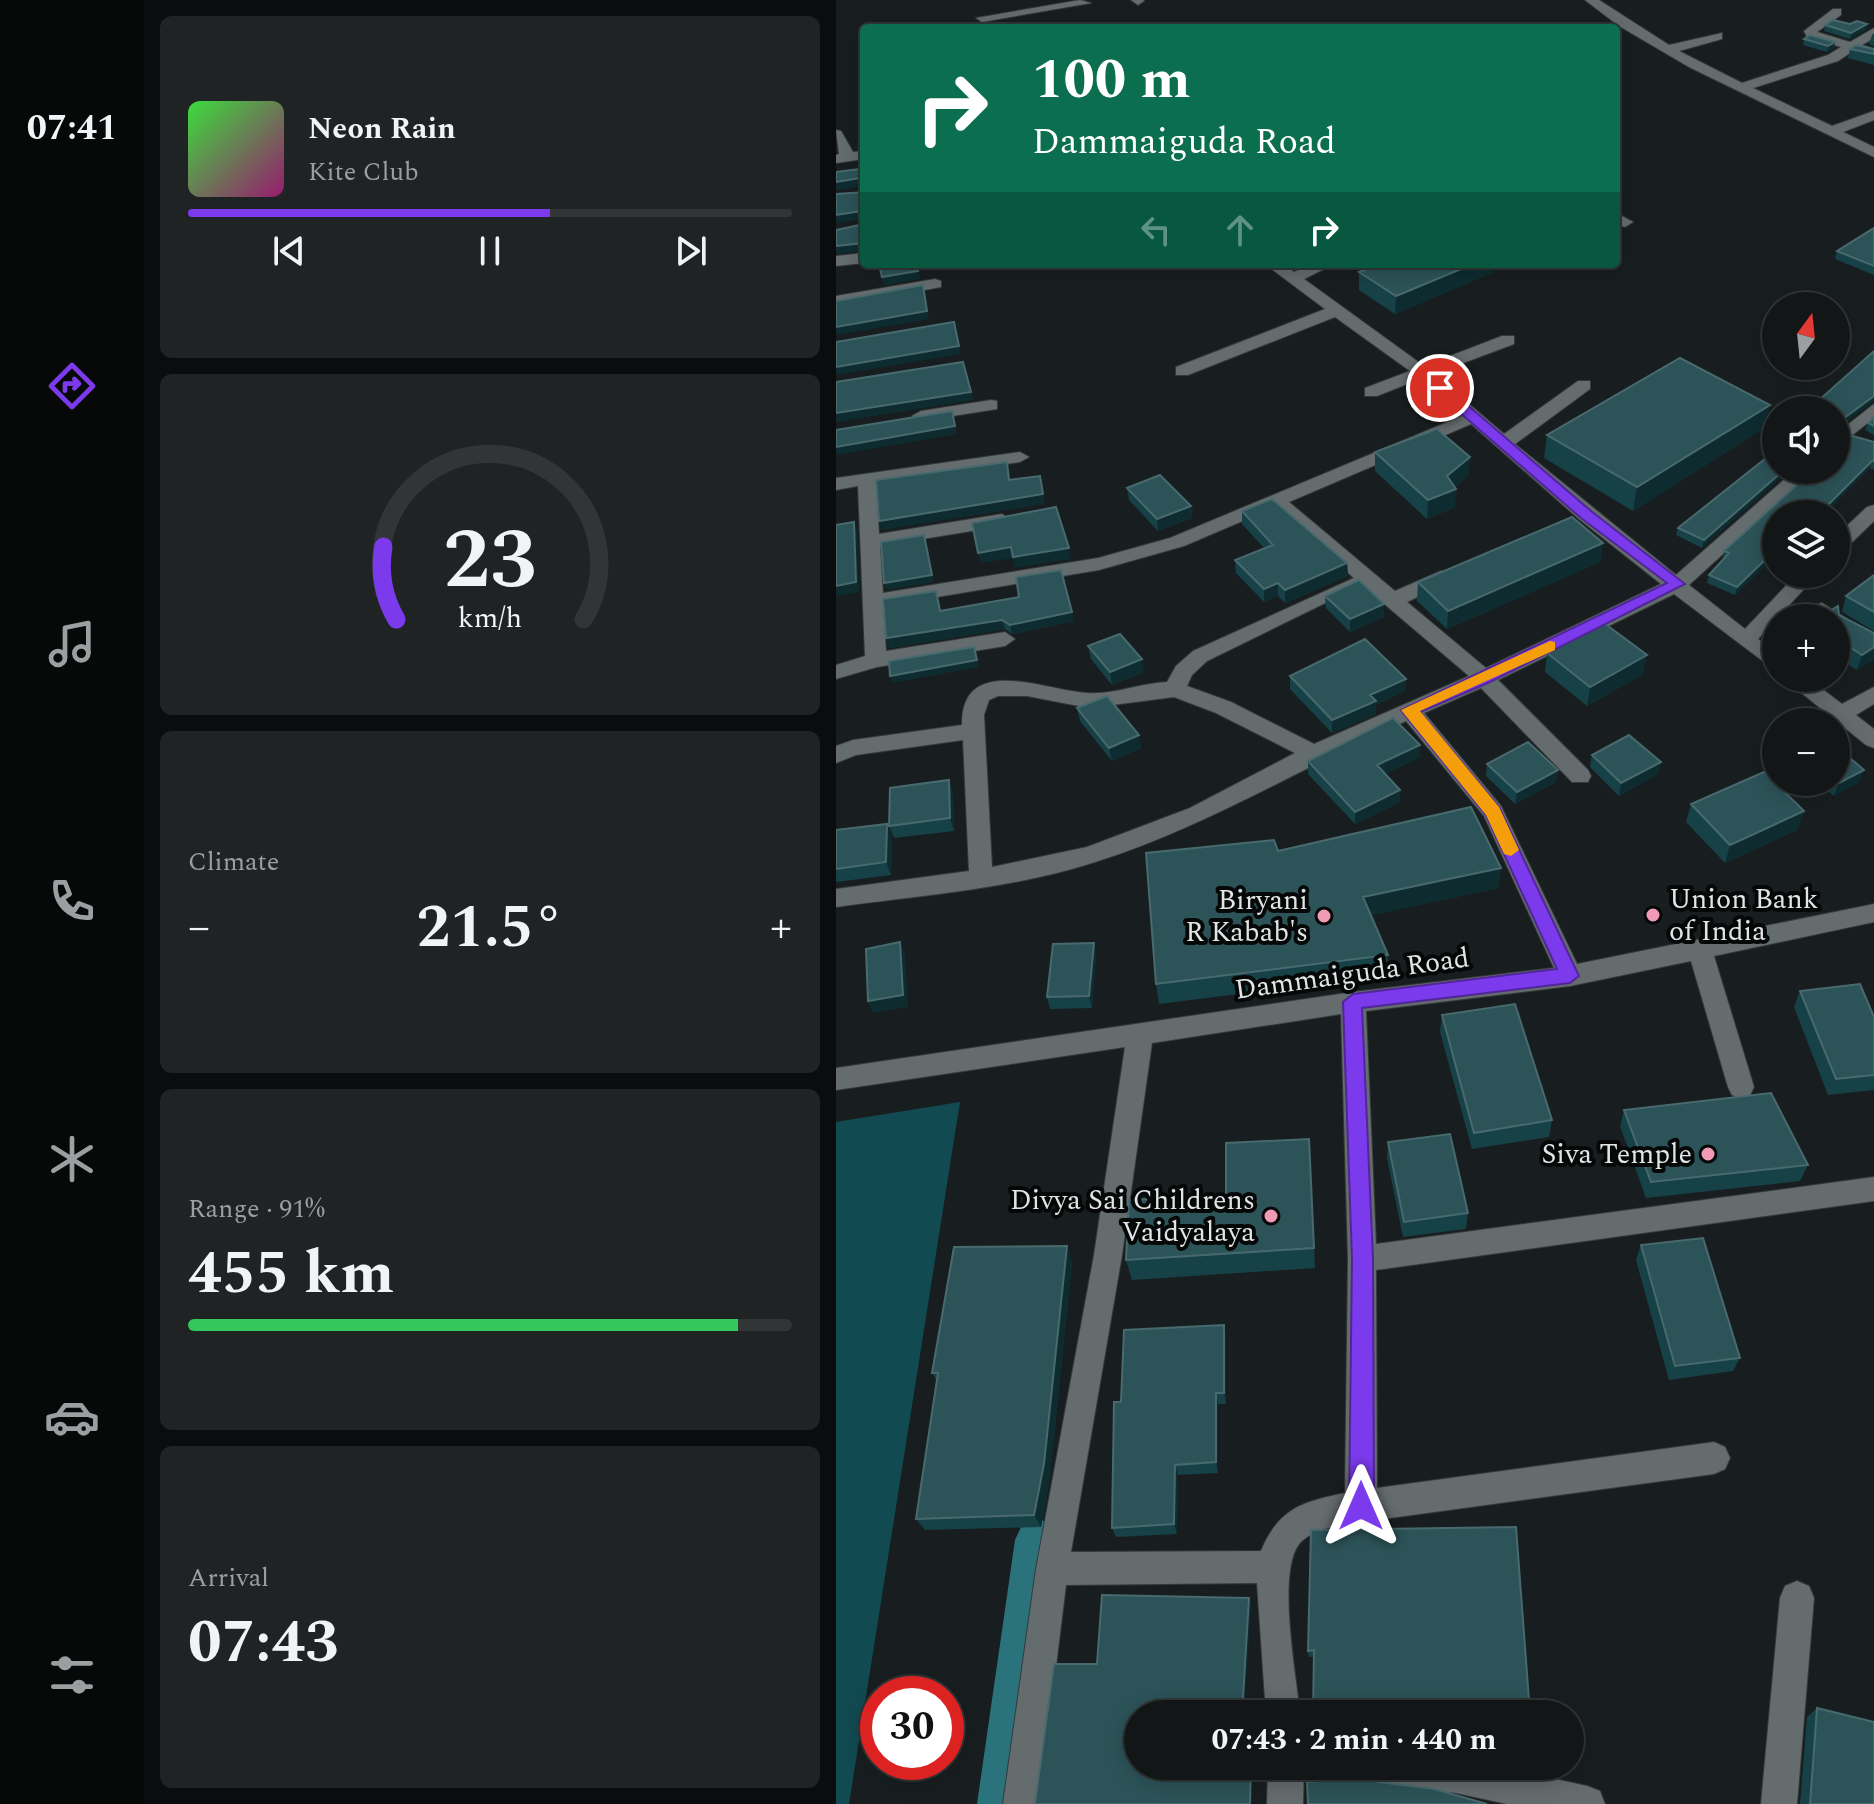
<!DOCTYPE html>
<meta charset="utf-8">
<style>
:root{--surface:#121617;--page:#1f2324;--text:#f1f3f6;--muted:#9c9fa1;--line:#313536;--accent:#7c3aed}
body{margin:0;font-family:Spectral,serif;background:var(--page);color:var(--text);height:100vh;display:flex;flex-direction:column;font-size:30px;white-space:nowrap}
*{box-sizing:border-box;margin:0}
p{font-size:26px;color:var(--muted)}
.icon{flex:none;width:44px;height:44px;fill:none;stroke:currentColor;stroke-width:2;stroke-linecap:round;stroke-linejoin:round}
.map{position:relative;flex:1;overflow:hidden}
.panel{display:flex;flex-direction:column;gap:16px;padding:16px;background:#0a0c0d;width:692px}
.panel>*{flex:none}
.top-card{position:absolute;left:24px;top:24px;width:760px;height:244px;border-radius:8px;box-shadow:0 4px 20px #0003,0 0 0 2px var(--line);background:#0b6e4f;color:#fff;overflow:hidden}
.needle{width:52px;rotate:15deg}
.buttons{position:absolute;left:926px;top:292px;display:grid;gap:16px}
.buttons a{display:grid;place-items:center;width:88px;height:88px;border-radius:50%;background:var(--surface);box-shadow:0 4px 20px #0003,0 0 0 2px var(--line);font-size:40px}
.speed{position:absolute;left:24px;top:1676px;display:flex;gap:16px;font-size:40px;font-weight:700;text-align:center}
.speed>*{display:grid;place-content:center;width:104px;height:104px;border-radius:50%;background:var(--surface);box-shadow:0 4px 20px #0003,0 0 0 2px var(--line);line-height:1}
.speed .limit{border:12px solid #d22;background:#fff;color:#111}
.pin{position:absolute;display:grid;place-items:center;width:68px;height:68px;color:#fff;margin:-34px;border:4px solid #fff;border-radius:50%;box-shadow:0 2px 8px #0007}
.me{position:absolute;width:88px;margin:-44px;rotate:0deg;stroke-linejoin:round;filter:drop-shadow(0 0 6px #0008)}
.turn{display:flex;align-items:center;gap:28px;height:168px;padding:0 40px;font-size:36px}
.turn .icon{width:104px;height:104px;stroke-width:2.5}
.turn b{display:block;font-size:56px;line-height:68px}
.lanes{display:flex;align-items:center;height:76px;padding:0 40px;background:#0003;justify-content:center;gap:40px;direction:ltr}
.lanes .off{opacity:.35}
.big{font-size:60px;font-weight:700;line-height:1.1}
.panel .card{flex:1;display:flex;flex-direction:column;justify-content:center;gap:12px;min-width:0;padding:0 28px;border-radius:12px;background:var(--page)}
.panel .dial{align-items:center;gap:0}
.dial svg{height:208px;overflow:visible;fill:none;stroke:var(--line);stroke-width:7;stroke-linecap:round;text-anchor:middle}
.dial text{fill:var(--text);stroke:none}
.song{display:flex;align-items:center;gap:24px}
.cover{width:96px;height:96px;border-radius:12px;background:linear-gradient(135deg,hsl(120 70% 55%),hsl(320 70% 35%))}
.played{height:8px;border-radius:4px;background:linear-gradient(90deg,var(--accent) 60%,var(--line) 60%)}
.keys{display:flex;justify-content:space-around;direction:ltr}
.heat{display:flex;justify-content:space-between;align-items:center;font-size:44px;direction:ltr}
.charge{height:12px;border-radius:6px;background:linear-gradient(90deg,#34c759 91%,var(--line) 0)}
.trip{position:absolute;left:288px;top:1700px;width:460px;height:80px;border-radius:40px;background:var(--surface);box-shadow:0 4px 20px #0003,0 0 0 2px var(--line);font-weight:700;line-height:80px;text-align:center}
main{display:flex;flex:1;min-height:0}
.tab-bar{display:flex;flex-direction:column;width:144px;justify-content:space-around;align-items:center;background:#070909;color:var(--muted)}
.tab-bar .icon{width:56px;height:56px}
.tab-bar .selected{color:var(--accent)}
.tab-bar b{font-size:36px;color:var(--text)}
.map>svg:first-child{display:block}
</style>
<main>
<nav class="tab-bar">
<b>07:41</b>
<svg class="icon selected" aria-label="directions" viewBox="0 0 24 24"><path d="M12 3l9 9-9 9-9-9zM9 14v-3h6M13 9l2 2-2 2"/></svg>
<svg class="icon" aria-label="music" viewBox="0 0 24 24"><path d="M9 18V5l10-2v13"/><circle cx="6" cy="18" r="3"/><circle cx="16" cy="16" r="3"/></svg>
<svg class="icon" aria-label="phone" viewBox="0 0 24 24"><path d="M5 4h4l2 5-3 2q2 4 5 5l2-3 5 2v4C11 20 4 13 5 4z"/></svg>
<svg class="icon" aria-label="climate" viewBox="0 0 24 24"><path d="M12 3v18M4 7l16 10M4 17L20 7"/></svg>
<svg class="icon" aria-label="car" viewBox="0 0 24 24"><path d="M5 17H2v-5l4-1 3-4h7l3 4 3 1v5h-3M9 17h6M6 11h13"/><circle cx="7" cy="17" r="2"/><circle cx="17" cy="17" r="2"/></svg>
<svg class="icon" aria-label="filters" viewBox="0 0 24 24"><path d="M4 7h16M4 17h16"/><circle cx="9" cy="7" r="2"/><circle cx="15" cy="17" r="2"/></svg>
</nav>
<section class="panel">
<div class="card">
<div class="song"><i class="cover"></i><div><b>Neon Rain</b><p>Kite Club</p></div></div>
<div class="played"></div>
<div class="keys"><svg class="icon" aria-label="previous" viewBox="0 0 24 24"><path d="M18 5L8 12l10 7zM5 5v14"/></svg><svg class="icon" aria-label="pause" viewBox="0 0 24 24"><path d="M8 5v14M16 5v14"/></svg><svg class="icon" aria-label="next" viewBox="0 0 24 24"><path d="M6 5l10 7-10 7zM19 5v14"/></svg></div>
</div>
<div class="card dial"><svg viewBox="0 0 100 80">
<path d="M14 69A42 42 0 1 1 86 69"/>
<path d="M14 69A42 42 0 0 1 9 41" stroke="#7c3aed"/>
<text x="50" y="56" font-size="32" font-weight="700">23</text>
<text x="50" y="72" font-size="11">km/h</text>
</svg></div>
<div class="card"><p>Climate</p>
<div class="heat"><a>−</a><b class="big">21.5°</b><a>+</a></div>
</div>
<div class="card"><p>Range · 91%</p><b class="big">455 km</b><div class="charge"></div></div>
<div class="card"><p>Arrival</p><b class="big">07:43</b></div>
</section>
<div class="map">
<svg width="1038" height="1804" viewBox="0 0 1038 1804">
<rect width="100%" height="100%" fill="#181e1f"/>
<path fill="#124a52" d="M124 1102 13 1804H0V1122Z"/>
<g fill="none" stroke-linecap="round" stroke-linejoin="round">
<path fill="#2a727c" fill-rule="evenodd" d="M201 1518 216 1525 223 1540 189 1804H141L179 1540 186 1525Z"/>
<defs>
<path id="minor" d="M244 0 255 3 146 22 140 18Z
M295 0H307L308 1 302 5Z
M749 0H763L833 45 886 33V39L843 51 906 83 992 55 1005 47 971 37 968 31 997 9H1005V15L981 32 1014 42 1038 28V38L1026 45 1038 49V57L1017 51 1002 61 917 88 996 126 1038 111V120L1007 132 1038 147V157L853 67 783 26Z
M0 130 5 131 17 152 28 151V159L0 163V155L3 154Z
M780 213 797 222 789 227 780 224Z
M28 253V263L0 266V256Z
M429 264H447L458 272 477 264H498L468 279 588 366 666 336H678V344L598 374 668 434 742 381H754V389L679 444 840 575 959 470H979L853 585 909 629 961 574H982L922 639 940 653V671L838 594 662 680 752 770 755 776 752 782H736L645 688 588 713 665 806 741 964 1038 904V922L878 956 918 1087 914 1095 905 1098 896 1095 892 1087 855 961 734 986 530 1011 540 1244 1038 1177V1201L540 1270 541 1488 878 1442 889 1447 894 1458 889 1469 878 1474 525 1522C506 1526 482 1527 467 1540 438 1563 461 1679 464 1714H430L421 1583 230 1585 203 1804H167L200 1569 258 1255 289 1047 0 1090V1068L517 992 718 968 648 816 570 721C466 767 368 828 259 862 176 889 86 895 0 907V889L133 871 127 740 20 755 0 763V746L17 740 126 725C125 652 211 691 251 693 278 695 304 683 331 682L340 666 357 651 518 578 437 508 348 546 263 570 47 606 50 651 169 632 179 639 169 646 41 667 0 679V665L29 656 22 486 0 490V478L184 452 193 457 184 462 40 484 43 534 166 514 175 520 166 526 44 546 47 593 262 558 334 538 626 416 584 379 541 396H529V388L574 371 499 317 352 375H340V367L489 309ZM635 424 743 519 825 584 650 668 571 602 619 579 622 575 619 571H605L559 591 453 502ZM526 585 633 676 478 744 395 702 351 686 356 675 371 661ZM162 696H191L253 708 338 697 380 713 459 753 354 808 251 847 156 867 148 715 153 700ZM505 1014 512 1259 509 1493C466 1502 443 1508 425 1551L235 1552 286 1255 316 1043Z
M99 279 105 281V287L0 306V296Z
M155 400 161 401V409L85 421 76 416 85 411Z
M1038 404V418L1000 448V434Z
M1038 505V521L1007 551 1000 553V536L1031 507Z
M986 603 1009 618 1006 623 1000 624V618L979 615 976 610 979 605Z
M947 678H972L1006 704 1038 687V704L1020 715 1038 729V748L1030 745Z
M961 1581 973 1586 978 1598 961 1804H925L944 1598 949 1586Z
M432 1766H468L467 1804H431Z
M525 1766H660L751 1786 764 1791 769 1804H671L620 1793 543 1784 531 1778Z"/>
</defs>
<use href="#minor" stroke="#35393a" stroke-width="2"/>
<use href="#minor" fill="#656c6d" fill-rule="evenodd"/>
</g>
<path fill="#164147" d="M1014 24H1031L1030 29 1014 39 988 31 989 25Z
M1038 33V46L1033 44 1036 35Z
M968 39 998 48 991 52 967 45Z
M1014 49H1038V65L1012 58Z
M1038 228V275L999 259 1001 251Z
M523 272H658L559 314 523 290Z
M1038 417V435L1029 430 1032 423Z
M928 428 797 511 708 458 711 435Z
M1038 442V470L1034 468 988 514H940V555L899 595 871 583 873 575 888 559 887 558 888 551Z
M940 450 866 548 840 535 842 528Z
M539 452 634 457 632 476 619 487V507L591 519 539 471Z
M291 488 355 506 356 518 322 531 293 500Z
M406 511 511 563 512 576 449 603 442 596 428 602 400 573 399 560 428 548 406 524Z
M767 543 764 562 611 629 581 601 582 582Z
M1038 575V631L1006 612 1010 596Z
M489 596 548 617 514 632 490 608Z
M105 611 238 621 176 634 169 629 53 648Z
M1003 615 1038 633V659L1021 670 1000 657V618Z
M252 646 308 672 276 685 255 659Z
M711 653 807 674 751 706 709 672Z
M454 676 570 679 569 691 540 705V714L496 733 454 689Z
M241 708 303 735 305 748 276 761 244 721Z
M1000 746 1023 782 998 796 982 782H1000Z
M756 755 825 762 822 774 783 796 754 767Z
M584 757 549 774 564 802 519 824 472 774V761Z
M651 764 720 782 679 804 650 776Z
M117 793 118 831 58 838 53 826Z
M855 804 968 811 961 830 889 863 850 822Z
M0 830 56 837 55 875 0 882Z
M442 851 665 868 662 888 535 915 552 955 551 975 323 1004 320 984Z
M260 955 256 1008 214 1009 211 997Z
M964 991 1038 1017V1090L992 1095 958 1007Z
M606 1015 716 1120 713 1137 636 1149 604 1032Z
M788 1110 972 1165 964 1181 810 1198 784 1126Z
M473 1139 479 1268 296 1280 290 1260Z
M552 1142 632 1213 630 1229 567 1237 551 1158Z
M805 1245 904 1358 897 1371 833 1380 800 1260Z
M236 1262 214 1476 205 1527 89 1530 80 1519 101 1381 96 1373Z
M388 1325 390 1336V1404H382V1473L342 1475 341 1534 280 1537 276 1528 285 1402Z
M475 1530 478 1657H473L472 1651Z
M981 1708 1038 1804H964L971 1717Z"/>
<path fill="#0e2c30" d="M1031 24 1030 29 1014 39 1015 33Z
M999 42 998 48 991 52 992 46Z
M23 169 27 186 0 190V182Z
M26 211 28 219 0 223V215Z
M28 243V251L0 254V246Z
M637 264H659L658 272 559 314 560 296Z
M82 271 84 279 48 285 46 277Z
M87 285 93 319 0 335V327Z
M123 346 125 354 0 375V367Z
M135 392 137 400 0 422V413Z
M1038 396V401L1000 430V424Z
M934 405 928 428 797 511 801 487Z
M119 426 121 434 0 455V447Z
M634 457 632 476 613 492 620 489 619 507 591 519 592 500 611 476Z
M1036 461 1034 468 988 514H983Z
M948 470H954L866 548 868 540Z
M207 494 209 504 46 530 43 521Z
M355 506 356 518 322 531 321 519Z
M18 522 21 531 23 592 0 596V586Z
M88 535 98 582 50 590 48 583Z
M767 543 764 562 611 629 612 611Z
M175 547 233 548 235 559 179 568 177 558 145 563 142 553Z
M940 549V555L899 595 901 587Z
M511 563 512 576 449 603V590Z
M442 583V596L428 602V589Z
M548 604V617L514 632V619Z
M236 612 238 621 176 634 174 625Z
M166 620 169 629 53 648 50 638Z
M138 647 143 667 56 683 54 676Z
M1038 647V659L1021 670 1026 655Z
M811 655 807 674 751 706 754 687Z
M306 659 308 672 276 685 274 672Z
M570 679 569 691 540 705V714L496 733V720L534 695Z
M303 735 305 748 276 761 273 748Z
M584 745V757L541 778V765Z
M825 762 822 774 783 796 785 783Z
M722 770 720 782 679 804 681 792Z
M1028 770 1023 782 998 796 1003 783Z
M113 780 117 793 118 831 114 818Z
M564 790V802L519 824V812Z
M968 811 961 830 889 863 894 845Z
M51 824 56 837 55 875 50 862Z
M665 868 662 888 527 917V897Z
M64 942 69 954 72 1007 37 1013 32 1001Z
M258 943 260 955 256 1008 253 996Z
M231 1246 236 1262 214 1476 205 1527 198 1515Z
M388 1325 390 1336V1404L388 1393Z
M380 1393 382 1404V1473L380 1462Z
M339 1465 342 1475 341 1534 338 1524Z
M413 1598 415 1605 408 1714H406Z
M415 1766H416L415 1804H414Z"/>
<path fill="#2c5358" stroke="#486a6e" stroke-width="2" d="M997 20 1014 24 1021 21 1031 24 1015 33 989 25Z
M974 35 999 42 992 46 968 39Z
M1020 45 1038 49V54L1014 49Z
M23 169 25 178 0 182V172Z
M28 192V220L26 211 0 215V194Z
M28 224V243L0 246V230Z
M1038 228V266L1001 251Z
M43 264H79L82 271 46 277Z
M544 264H637L560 296 523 272Z
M87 285 91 311 0 327V301Z
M118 322 123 346 0 367V342Z
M1038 351V396L1000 424V436V410H972Z
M844 358 934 405 801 487 711 435Z
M127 362 135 392 0 413V382Z
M116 411 119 426 0 447V430Z
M1038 417V426L1032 423Z
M601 429 634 457 611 476 620 489 592 500 539 452Z
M1017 436 1038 442V461H1036L983 514H940V549L901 587 873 575 893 553 888 551 977 470H1000V442Z
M940 450V470H948L868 540 842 528Z
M171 462 173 480 204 476 207 494 43 521 40 480Z
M324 475 355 506 321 519 291 488Z
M436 499 511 563 449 590 442 583 428 589 399 560 437 545 406 511Z
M220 507 233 548 177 557 175 547 142 553 136 523Z
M736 517 767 543 612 611 582 582Z
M18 522 20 582 0 586V525Z
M88 535 96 575 48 583 45 542Z
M225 570 236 612 174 625 166 620 50 638 47 599 100 591 104 611 183 597 180 577Z
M1038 575V612L1010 596Z
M523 580 548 604 514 619 489 596Z
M1002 606 1003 615 1038 633V647L1026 655 1000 638V618H983Z
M768 623 811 655 754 687 711 653Z
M284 634 306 659 274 672 252 646Z
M529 639 570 679 534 695 540 701 496 720 454 676Z
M138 647 141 660 54 676 53 661Z
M271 696 303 735 273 748 241 708Z
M557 718 584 745 541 765 564 790 519 812 472 761Z
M793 735 825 762 785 783 756 755Z
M692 742 722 770 681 792 651 764Z
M1000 746 1028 770 1003 783 1000 781Z
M928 772 968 811 894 845 855 804Z
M113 780 114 818 53 826 54 788Z
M635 807 665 868 527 897 552 955 320 984 310 853 438 840 442 851Z
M51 824 50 862 0 869V830Z
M64 942 67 995 32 1001 30 949Z
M258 943 253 996 211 997 217 944Z
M1024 984 1038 1017V1075L1000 1079 964 991Z
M679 1004 716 1120 638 1133 606 1015Z
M935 1093 972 1165 815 1182 788 1110Z
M614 1134 632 1213 568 1222 552 1142Z
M473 1139 478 1248 290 1260 293 1200 390 1195V1143Z
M867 1238 904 1358 839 1366 805 1245Z
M231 1246 208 1464 198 1515 80 1519 102 1373H96L118 1247Z
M388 1325V1393H380V1462L339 1465 338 1524 276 1528 278 1402H285L288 1330Z
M680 1527 694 1714H477L478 1650 472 1651 475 1530Z
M266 1595 413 1598 406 1714H302V1766H415L414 1804H199L218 1664H261Z
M981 1708 1038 1722V1804H974Z
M531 1777 543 1782 598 1789 651 1804H472L471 1782Z"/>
<path fill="#7c3aed" stroke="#51269a" stroke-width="2" d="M599 385H608L755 511 849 584 654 682 584 712 663 807 743 976 734 983 526 1008 537 1259 538 1506 534 1515 525 1518 517 1515 513 1506 516 1259 507 1002 517 994 721 969 650 815 565 710 831 583 745 518 599 391Z"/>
<path fill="#f59e0b" d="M714 641 719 642V650L584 711 663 807 683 850 675 856 668 854 650 815 565 710Z"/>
<g fill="#f09ab6" stroke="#060808" stroke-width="3">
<circle cx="817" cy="915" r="8"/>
<circle cx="488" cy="916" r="8"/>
<circle cx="872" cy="1154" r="8"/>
<circle cx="435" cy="1216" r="8"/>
</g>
<g text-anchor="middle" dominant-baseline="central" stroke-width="8" stroke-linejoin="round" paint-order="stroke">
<g font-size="28" fill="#e1e5e6" stroke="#060808" text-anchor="end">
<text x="833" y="899" text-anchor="start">Union Bank<tspan x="833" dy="32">of India</tspan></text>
<text x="472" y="900">Biryani<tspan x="472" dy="32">R Kabab's</tspan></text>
<text x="856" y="1154">Siva Temple</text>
<text x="419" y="1200">Divya Sai Childrens<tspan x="419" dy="32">Vaidyalaya</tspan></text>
</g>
<g font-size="28" fill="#e1e5e6" stroke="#060808">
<text transform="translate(516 974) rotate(-8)">Dammaiguda Road</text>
</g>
</g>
</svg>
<div class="buttons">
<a><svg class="needle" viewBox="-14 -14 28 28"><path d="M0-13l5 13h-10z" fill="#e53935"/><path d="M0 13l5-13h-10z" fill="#9c9fa1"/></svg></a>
<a><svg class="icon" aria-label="sound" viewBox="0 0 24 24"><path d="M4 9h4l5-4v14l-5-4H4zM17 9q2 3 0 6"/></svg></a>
<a><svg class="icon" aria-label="layers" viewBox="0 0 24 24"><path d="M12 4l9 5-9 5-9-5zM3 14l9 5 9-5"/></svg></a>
<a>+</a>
<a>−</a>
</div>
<div class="speed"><div class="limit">30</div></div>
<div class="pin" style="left:604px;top:388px;background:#d93025"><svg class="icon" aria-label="arrive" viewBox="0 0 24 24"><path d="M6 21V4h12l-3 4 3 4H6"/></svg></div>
<svg class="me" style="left:525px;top:1506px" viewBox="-20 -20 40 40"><path d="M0-17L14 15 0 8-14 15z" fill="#7c3aed" stroke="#fff" stroke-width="4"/></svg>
<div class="trip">07:43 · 2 min · 440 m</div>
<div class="top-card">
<div class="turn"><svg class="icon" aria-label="right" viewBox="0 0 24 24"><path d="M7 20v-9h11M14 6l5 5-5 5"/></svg><div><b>100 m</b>Dammaiguda Road</div></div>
<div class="lanes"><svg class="icon off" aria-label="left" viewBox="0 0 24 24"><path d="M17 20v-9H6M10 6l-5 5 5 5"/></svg><svg class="icon off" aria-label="ahead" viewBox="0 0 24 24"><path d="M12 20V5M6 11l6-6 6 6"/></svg><svg class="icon" aria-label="right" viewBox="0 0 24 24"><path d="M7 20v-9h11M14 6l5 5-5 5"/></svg></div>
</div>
</div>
</main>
